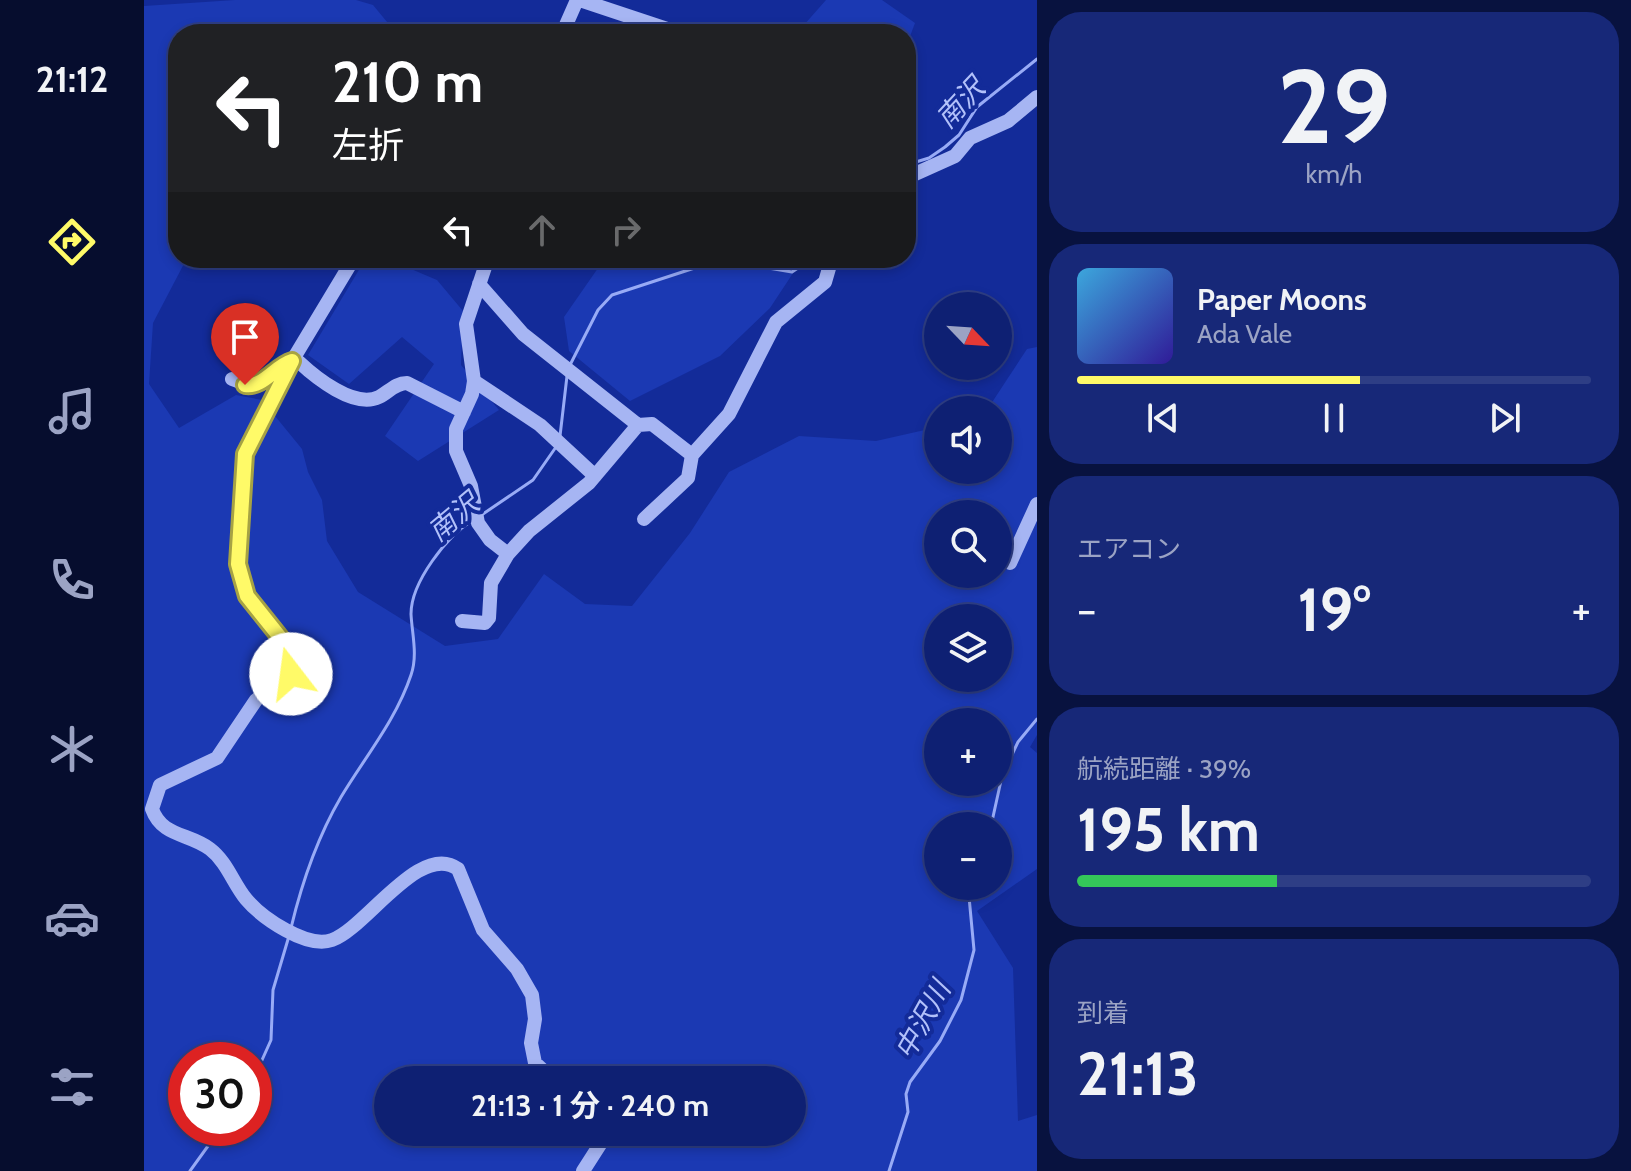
<!DOCTYPE html>
<html lang="ja">
<meta charset="utf-8">
<style>
:root{--surface:#0e2073;--page:#172878;--text:#f1f3f6;--muted:#9ba3c4;--line:#2e3e85;--accent:#fffa68}
body{margin:0;font-family:Cabin,"Noto Sans JP",sans-serif;background:var(--page);color:var(--text);height:100vh;display:flex;flex-direction:column;font-size:30px;white-space:nowrap}
*{box-sizing:border-box;margin:0}
p{font-size:26px;color:var(--muted)}
.icon{flex:none;width:44px;height:44px;fill:none;stroke:currentColor;stroke-width:2;stroke-linecap:round;stroke-linejoin:round}
.map{position:relative;flex:1;overflow:hidden}
.details{display:flex;flex-direction:column;gap:12px;padding:12px;background:#08123f;width:594px}
.details>*{flex:none}
.hud{position:absolute;left:24px;top:24px;width:748px;height:244px;border-radius:32px;box-shadow:0 4px 12px #0003,0 0 0 2px var(--line);background:#202124;color:#fff;overflow:hidden}
.needle{width:52px;rotate:115deg}
.buttons{position:absolute;left:780px;top:292px;display:grid;gap:16px}
.buttons a{display:grid;place-items:center;width:88px;height:88px;border-radius:50%;background:var(--surface);box-shadow:0 4px 12px #0003,0 0 0 2px var(--line);font-size:40px}
.speed{position:absolute;left:24px;top:1042px;display:flex;gap:16px;font-size:40px;font-weight:700;text-align:center}
.speed>*{display:grid;place-content:center;width:104px;height:104px;border-radius:50%;background:var(--surface);box-shadow:0 4px 12px #0003,0 0 0 2px var(--line);line-height:1}
.speed .limit{border:12px solid #d22;background:#fff;color:#111}
.pin{position:absolute;display:grid;place-items:center;width:68px;height:68px;color:#fff;margin:-82px -34px;border-radius:50% 50% 50% 0;rotate:-45deg;box-shadow:0 0 8px #0007}
.pin .icon{rotate:45deg}
.me{position:absolute;width:88px;margin:-44px;rotate:345deg;stroke-linejoin:round;filter:drop-shadow(0 0 6px #0008)}
.turn{display:flex;align-items:center;gap:28px;height:168px;padding:0 32px;font-size:36px}
.turn .icon{width:104px;height:104px;stroke-width:2.5}
.turn b{display:block;font-size:56px;line-height:68px}
.lanes{display:flex;align-items:center;height:76px;padding:0 32px;background:#0003;justify-content:center;gap:40px;direction:ltr}
.lanes .off{opacity:.35}
.big{font-size:60px;font-weight:700;line-height:1.1}
.details .widget{flex:1;display:flex;flex-direction:column;justify-content:center;gap:12px;min-width:0;padding:0 28px;border-radius:32px;background:var(--page)}
.details .dial{align-items:center;gap:0}
.dial b{font-size:104px;line-height:1}
.song{display:flex;align-items:center;gap:24px}
.cover{width:96px;height:96px;border-radius:12px;background:linear-gradient(135deg,hsl(200 70% 55%),hsl(250 70% 35%))}
.played{height:8px;border-radius:4px;background:linear-gradient(90deg,var(--accent) 55%,var(--line) 55%)}
.keys{display:flex;justify-content:space-around;direction:ltr}
.heat{display:flex;justify-content:space-between;align-items:center;font-size:44px;direction:ltr}
.charge{height:12px;border-radius:6px;background:linear-gradient(90deg,#34c759 39%,var(--line) 0)}
.trip{position:absolute;left:230px;top:1066px;width:432px;height:80px;border-radius:40px;background:var(--surface);box-shadow:0 4px 12px #0003,0 0 0 2px var(--line);font-weight:700;line-height:80px;text-align:center}
main{display:flex;flex:1;min-height:0}
.dock{display:flex;flex-direction:column;width:144px;justify-content:space-around;align-items:center;background:#060d2e;color:var(--muted)}
.dock .icon{width:56px;height:56px}
.dock .active{color:var(--accent)}
.dock b{font-size:36px;color:var(--text)}
.map>svg:first-child{display:block}
</style>
<main>
<nav class="dock">
<b>21:12</b>
<svg class="icon active" aria-label="directions" viewBox="0 0 24 24"><path d="M12 3l9 9-9 9-9-9zM9 14v-3h6M13 9l2 2-2 2"/></svg>
<svg class="icon" aria-label="music" viewBox="0 0 24 24"><path d="M9 18V5l10-2v13"/><circle cx="6" cy="18" r="3"/><circle cx="16" cy="16" r="3"/></svg>
<svg class="icon" aria-label="phone" viewBox="0 0 24 24"><path d="M5 4h4l2 5-3 2q2 4 5 5l2-3 5 2v4C11 20 4 13 5 4z"/></svg>
<svg class="icon" aria-label="climate" viewBox="0 0 24 24"><path d="M12 3v18M4 7l16 10M4 17L20 7"/></svg>
<svg class="icon" aria-label="car" viewBox="0 0 24 24"><path d="M5 17H2v-5l4-1 3-4h7l3 4 3 1v5h-3M9 17h6M6 11h13"/><circle cx="7" cy="17" r="2"/><circle cx="17" cy="17" r="2"/></svg>
<svg class="icon" aria-label="filters" viewBox="0 0 24 24"><path d="M4 7h16M4 17h16"/><circle cx="9" cy="7" r="2"/><circle cx="15" cy="17" r="2"/></svg>
</nav>
<div class="map">
<svg width="893" height="1171" viewBox="0 0 893 1171">
<rect width="100%" height="100%" fill="#132b99"/>
<path fill="#1b39b3" fill-rule="evenodd" d="M91 0H212L229 5 253 34H34V258H43L9 323 5 384 35 428 92 395 118 400 158 449 164 472 178 500 183 541 214 592 301 646 354 639 400 574 441 604 488 606 546 533 585 472 655 436 732 441 794 427V470H854V410H843L883 349 893 347V735L886 747 893 753V869L833 911 869 968 874 1121 893 1115V1171H0V6ZM794 514H854V574H794ZM794 618H854V678H794ZM794 722H854V782H794ZM794 826H854V886H794ZM42 1060H110V1128H42ZM244 1080H648V1132H244Z
M682 0H738L771 23 762 47V34H652Z
M222 258H241L293 280 319 311 317 365 355 410 274 461 241 436 290 364 258 337 205 384 164 355Z
M461 258H659L626 308 576 356 486 401 425 351 420 317Z"/>
<g fill="none" stroke-linecap="round" stroke-linejoin="round">
<path stroke="#98abf6" stroke-width="3" d="M762 165 785 158 801 147 815 135 833 107 893 59
M426 365 454 310 468 295 575 260 648 272 669 258
M416 436 423 376
M336 516 389 480 412 447
M847 826 858 776 874 742 893 719
M147 928C158 882 173 838 197 797 221 757 252 720 267 675 274 655 268 634 267 614 267 582 303 536 329 520
M110 1078 127 1040 129 990 145 936
M46 1171 77 1128
M745 1171 764 1112 762 1094 766 1082 796 1041 817 1000 830 950 824 886"/>
<path stroke="#a6b5f3" stroke-width="14" d="M436 0 538 34
M418 34 433 0
M762 178 811 156 826 138 864 121 893 97
M210 258 148 361 101 454 94 564C101 601 124 622 147 651V674L112 700 73 758 16 785 8 809C18 837 45 833 66 849 83 862 89 883 102 899 118 918 163 949 188 940 222 928 276 841 314 869L339 930 373 969 388 995 391 1019 387 1043 391 1063 405 1076 429 1080
M344 258 322 324 330 381 328 394 312 429V451L327 486 334 523 346 540 364 554
M335 284 379 334 494 425
M88 379 107 386 138 364 155 362C171 377 210 409 235 397 245 392 251 383 263 383L320 412
M330 381 396 425 451 476
M548 455 585 414 632 322 681 282 688 258
M500 519 544 478 548 455
M866 563 893 504
M318 621 341 623 345 618 347 583 364 554 385 531 445 483 494 425 508 424 548 455
M439 1171 464 1132"/>
</g>
<g fill="none" stroke-linecap="round" stroke-linejoin="round">
<defs>
<path id="route" d="M101 385C119 388 131 366 148 361L101 454 94 564 103 596 147 651V674"/>
</defs>
<use href="#route" stroke="#a6a244" stroke-width="20"/>
<use href="#route" stroke="#fffa68" stroke-width="14"/>
</g>
<g text-anchor="middle" dominant-baseline="central" stroke-width="8" stroke-linejoin="round" paint-order="stroke">
<g font-size="28" font-style="italic" fill="#b2c1fa" stroke="#132b99">
<text transform="translate(816 103) rotate(-47)">南沢</text>
<text transform="translate(309 517) rotate(-40)">南沢</text>
<text transform="translate(778 1020) rotate(-61)">中沢川</text>
</g>
</g>
</svg>
<div class="buttons">
<a><svg class="needle" viewBox="-14 -14 28 28"><path d="M0-13l5 13h-10z" fill="#e53935"/><path d="M0 13l5-13h-10z" fill="#9ba3c4"/></svg></a>
<a><svg class="icon" aria-label="sound" viewBox="0 0 24 24"><path d="M4 9h4l5-4v14l-5-4H4zM17 9q2 3 0 6"/></svg></a>
<a><svg class="icon" aria-label="search" viewBox="0 0 24 24"><circle cx="10" cy="10" r="6"/><path d="M15 15l6 6"/></svg></a>
<a><svg class="icon" aria-label="layers" viewBox="0 0 24 24"><path d="M12 4l9 5-9 5-9-5zM3 14l9 5 9-5"/></svg></a>
<a>+</a>
<a>−</a>
</div>
<div class="speed"><div class="limit">30</div></div>
<div class="pin" style="left:101px;top:385px;background:#d93025"><svg class="icon" aria-label="arrive" viewBox="0 0 24 24"><path d="M6 21V4h12l-3 4 3 4H6"/></svg></div>
<svg class="me" style="left:147px;top:674px" viewBox="-20 -20 40 40"><circle r="19" fill="#fff"/><path d="M0-13L10 11 0 6-10 11z" fill="#fffa68"/></svg>
<div class="trip">21:13 · 1 分 · 240 m</div>
<div class="hud">
<div class="turn"><svg class="icon" aria-label="left" viewBox="0 0 24 24"><path d="M17 20v-9H6M10 6l-5 5 5 5"/></svg><div><b>210 m</b>左折</div></div>
<div class="lanes"><svg class="icon" aria-label="left" viewBox="0 0 24 24"><path d="M17 20v-9H6M10 6l-5 5 5 5"/></svg><svg class="icon off" aria-label="ahead" viewBox="0 0 24 24"><path d="M12 20V5M6 11l6-6 6 6"/></svg><svg class="icon off" aria-label="right" viewBox="0 0 24 24"><path d="M7 20v-9h11M14 6l5 5-5 5"/></svg></div>
</div>
</div>
<section class="details">
<div class="widget dial"><b>29</b><p>km/h</p></div>
<div class="widget">
<div class="song"><i class="cover"></i><div><b>Paper Moons</b><p>Ada Vale</p></div></div>
<div class="played"></div>
<div class="keys"><svg class="icon" aria-label="previous" viewBox="0 0 24 24"><path d="M18 5L8 12l10 7zM5 5v14"/></svg><svg class="icon" aria-label="pause" viewBox="0 0 24 24"><path d="M8 5v14M16 5v14"/></svg><svg class="icon" aria-label="next" viewBox="0 0 24 24"><path d="M6 5l10 7-10 7zM19 5v14"/></svg></div>
</div>
<div class="widget"><p>エアコン</p>
<div class="heat"><a>−</a><b class="big">19°</b><a>+</a></div>
</div>
<div class="widget"><p>航続距離 · 39%</p><b class="big">195 km</b><div class="charge"></div></div>
<div class="widget"><p>到着</p><b class="big">21:13</b></div>
</section>
</main>
